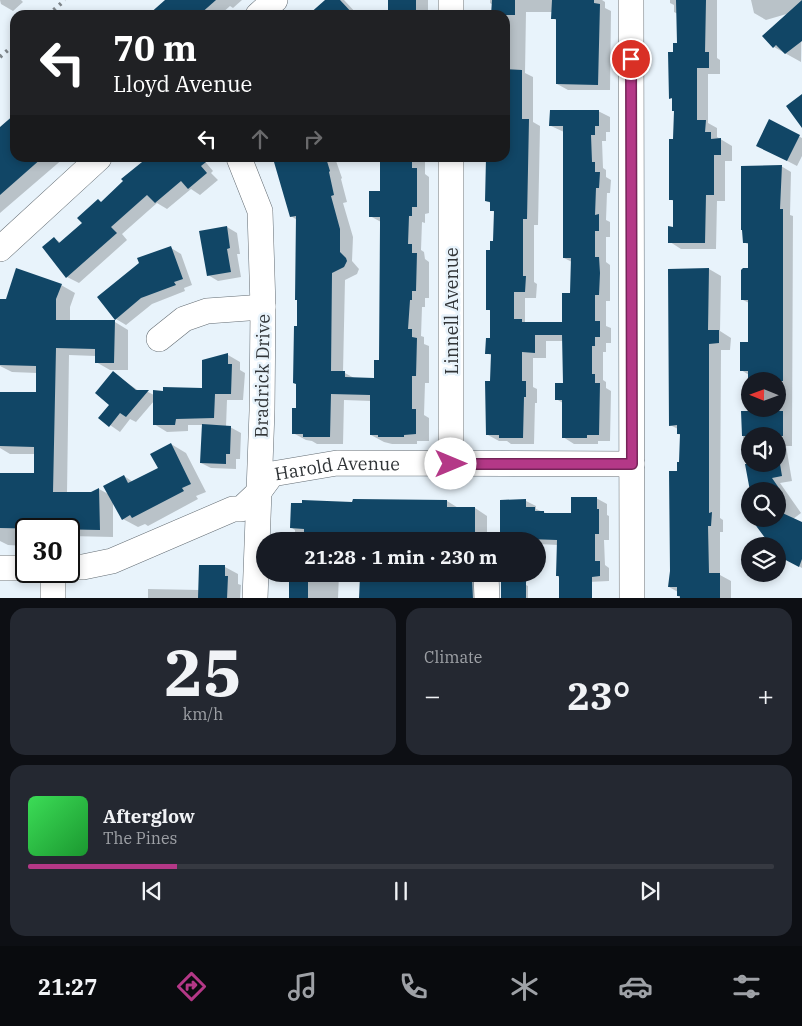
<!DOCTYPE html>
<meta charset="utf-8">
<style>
:root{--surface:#171b24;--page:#242831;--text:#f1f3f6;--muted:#9ea1a6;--line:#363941;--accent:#b43887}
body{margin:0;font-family:"IBM Plex Serif",serif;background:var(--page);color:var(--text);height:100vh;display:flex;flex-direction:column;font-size:19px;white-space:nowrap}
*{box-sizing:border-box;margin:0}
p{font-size:16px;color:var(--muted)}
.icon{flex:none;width:28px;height:28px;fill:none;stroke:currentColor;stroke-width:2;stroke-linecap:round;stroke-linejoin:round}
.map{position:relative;height:598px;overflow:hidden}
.side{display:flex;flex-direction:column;gap:10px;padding:10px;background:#0d0f14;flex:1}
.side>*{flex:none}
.top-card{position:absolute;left:10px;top:10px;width:500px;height:152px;border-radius:15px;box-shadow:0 2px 8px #0003;background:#202124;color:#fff;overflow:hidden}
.needle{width:32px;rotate:271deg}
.fabs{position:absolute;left:741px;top:372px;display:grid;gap:10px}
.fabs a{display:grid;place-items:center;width:45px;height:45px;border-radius:50%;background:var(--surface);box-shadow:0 2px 8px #0003;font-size:25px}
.speed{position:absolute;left:15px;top:518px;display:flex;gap:10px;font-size:25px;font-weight:700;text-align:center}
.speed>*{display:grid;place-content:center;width:65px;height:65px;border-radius:50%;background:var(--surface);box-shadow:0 2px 8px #0003;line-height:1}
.speed .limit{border:2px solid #111;border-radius:8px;background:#fff;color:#111}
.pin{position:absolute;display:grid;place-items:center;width:42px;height:42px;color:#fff;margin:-21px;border:2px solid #fff;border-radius:50%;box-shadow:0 1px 5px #0007}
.me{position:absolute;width:55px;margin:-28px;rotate:90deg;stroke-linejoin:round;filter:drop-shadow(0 0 4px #0008)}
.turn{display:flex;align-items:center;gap:18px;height:105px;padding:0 20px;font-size:22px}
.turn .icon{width:65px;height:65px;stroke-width:2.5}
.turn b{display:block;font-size:35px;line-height:42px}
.lanes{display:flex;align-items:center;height:48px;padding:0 20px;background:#0003;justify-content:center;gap:25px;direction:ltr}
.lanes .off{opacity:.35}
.big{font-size:38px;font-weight:700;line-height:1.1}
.side .card{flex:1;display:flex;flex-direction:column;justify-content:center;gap:8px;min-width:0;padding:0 18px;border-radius:15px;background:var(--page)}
.side .dial{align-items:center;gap:0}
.dial b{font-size:65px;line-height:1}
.song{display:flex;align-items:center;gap:15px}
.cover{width:60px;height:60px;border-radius:8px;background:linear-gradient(135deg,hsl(130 70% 55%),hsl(130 70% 35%))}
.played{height:5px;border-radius:2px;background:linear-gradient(90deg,var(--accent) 20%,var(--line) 20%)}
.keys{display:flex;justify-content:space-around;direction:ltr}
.heat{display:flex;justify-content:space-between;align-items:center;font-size:28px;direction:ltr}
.side .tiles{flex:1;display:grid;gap:10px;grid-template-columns:1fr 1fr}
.card:last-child{grid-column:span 2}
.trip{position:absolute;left:256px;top:532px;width:290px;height:50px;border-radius:25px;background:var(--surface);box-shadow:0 2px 8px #0003;font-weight:700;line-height:50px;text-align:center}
.menu{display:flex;height:80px;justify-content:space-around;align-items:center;background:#090b0e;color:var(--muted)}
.menu .icon{width:35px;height:35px}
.menu .selected{color:var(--accent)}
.menu b{font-size:22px;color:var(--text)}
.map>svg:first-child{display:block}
</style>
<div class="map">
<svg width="802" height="599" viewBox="0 0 802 599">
<rect width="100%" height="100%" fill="#e8f3fb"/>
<path fill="#0003" fill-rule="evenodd" d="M0 0H21L23 2 13 11 1 4Z
M167 0H242L233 8 230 6 220 15H150Z
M327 0H344L358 15H315Z
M389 0H428V15H389Z
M490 0H602L605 2V8L611 11 610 90H568L557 84V21L553 18V12H526L525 73 533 77V122L540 126 538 225H534V282L537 284 536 298H525V322L563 323 571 294 572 262 564 258V132L551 126 598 111 610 117V132H606V141H602L603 168 606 170V177L611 180 610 193H607L606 220 610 222V237H606V262L610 265V301H606V326L611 328V343H606V352H603V380L606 382V388L611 391 610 441H598V444H574L563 437V403L556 399 564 384V341H546V358H533V387L537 389V403H535L534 444H511L507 441H499L488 435 492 356 487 353 491 339V311L487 309 491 251 494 242 495 212 491 210V203L486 201V158H505V15H493V5L490 3Z
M670 0H717V58L720 60V74H708V123L717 128V137L732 146V161H725V201H717L716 249H681L670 242 674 228 675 202 670 199 675 111 673 99 670 98 674 53 678 44V14L674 12V5L670 3Z
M751 0H802L801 62 774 47 764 36 790 13 766 20 754 13Z
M15 116V158H64L0 213V129Z
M770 121 802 138V156L797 166 768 151Z
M153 158H202L213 171 211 173 218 180 200 195 191 189 167 209 157 203 122 234 127 240 79 283 67 277 54 238 61 243 84 223 102 203Z
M274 158H335L342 178 341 179 347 202 343 203 353 237 352 261 359 269 357 274 345 280 343 372 356 379H375L380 361 381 222 370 216 381 192V158H425V174L429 177V213L425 214V223L422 222 421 250 424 252 425 259 429 262V298H425V307H422L421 336 424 337V344L429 346V383H425L424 415 429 418V441H417V444H392L384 442 371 435V401L344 400 343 444H317L312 441 306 440 293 433 297 410V220L291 216Z
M781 166 791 172 790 215 793 216 792 446H786L792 481 780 483 801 513 793 519 802 524V568L778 555V546H776L787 524 761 530 753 519H778V491H751L743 442V412H749V375L741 370 749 343V303L743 300 749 269V245L744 242ZM750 381H778V409H750ZM750 436H778V464H750Z
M227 227 237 233 240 254H237L241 277 218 281 208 275Z
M171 248 181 254 192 285 184 288 185 291 152 304 126 325 116 319Z
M709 269 721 276 720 331 731 338 730 350H721L720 518 723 520V532H720V575L731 581V599H681L678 596V592L669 587 678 472 681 463V435L678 434V429L670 425Z
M61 285 75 293 70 307V322H115L128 330V370H110L96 362V356L69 355 67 493H91L99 489 110 495 124 476 133 482 159 469 171 444 186 453 206 492 196 496 198 499 148 526 145 524 138 527 123 519 113 501V537L69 536V529H26V546L8 545 0 541V474H36V454H10L0 448V393L37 394V373L12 372 0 366V316L7 300Z
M228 355 240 362V370L245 373 243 400H227L226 427H230L241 433 240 459H236V469L211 468 201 463 203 425H188V431L167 432 154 424V401L136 422 130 419 120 432 100 418 111 404 113 373 139 391 148 392 154 395 203 389Z
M596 498 607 504V515L609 516V540H604L605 565 609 568V581L568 583 558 577V545L538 544V541H509L502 537V501H526L536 506V509L548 514H572Z
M447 501 460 509 475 508 487 516V541H295V530L292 528 354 503Z
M750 505V514L746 508Z
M225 567 238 574V584L241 585 240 599H148V589L200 590Z
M291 574H339L338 599H290Z
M471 579 485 587 486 599H360Z
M516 580 528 586V599H502Z"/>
<path fill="#114666" d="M165 0H216L199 15H148Z
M325 0H340L354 15H308Z
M388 0H416V15H388Z
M492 0H515V15H491Z
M552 0H594V3L600 4 598 85 556 84V19H551Z
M676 0H706L705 52H709V68H697V120H706L705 132H711V139L721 138V155H714V195H706L705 243H668V226L673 227V200H669V139H673L674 111H672V98L669 99 668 52H673V43H677Z
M802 0V41L785 54 776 45 773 48 762 36Z
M505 69 522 70V119H529L527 219H523V276H526L525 292H514V319H522V322H562V293H570L571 258H563V126H549L550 110H599V126H595V135H591L592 162H595V172H600L599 188H596L595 215 599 214V231H595V257H599L600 273 599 295H595V321H600V337H595V346H592V374H595V383H600L599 435H587V438H562V400H555V383H563L562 335H535V353L522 352V381H526V397H524L523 438H499V435H486L485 381H490L491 354H485L486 338H490V310H486V250H490V241H493L494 211H490V202L485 201 486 158H505Z
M802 94V128L786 106Z
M15 114V158H42L0 195V127Z
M769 119 800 135 787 161 756 146Z
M147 158H211L201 166 207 173 188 189 181 181 155 203 147 195 111 227 117 233 66 278 42 247 54 237 59 243 82 223 77 218 98 199 101 202 123 181 121 179Z
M276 158H326L330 171 329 172 334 195 331 196 340 229V252L346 258 347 261 344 267 332 273 331 371H345V377L374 378V360H379L380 226V217H369V191H380V158L412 159V168H417V207H412V216H409L408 244H412V253H417L416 291H412V300H410L408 329H412V337L417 338 416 376H412V409H416V434L404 435V437H378V435H370V395L331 394 330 437H303V434H292V408H296V384L293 383 294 326H297V300H295L296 216 290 217 274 162 277 161Z
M782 165 780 209H783V381H748V371H740V342H748V300H741V270L743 268H748V243H743L742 230H741V166Z
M227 226 230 248 227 249 231 272 207 276 199 231Z
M171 246 183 279 174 282 176 285 141 298 115 320 97 297 139 263 137 258Z
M16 268 62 284 56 299V320H115L114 363H95V349L56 348 53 492H91L99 488 100 530 0 528V473H34V447L0 446V392H36V366L0 365V299H6Z
M709 268 708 330H719V343L709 344V513L712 512 711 526H708L709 573H720V599H680V596H677V587H668L670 571 669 471H677V462H679L680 434H677V425L669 426 668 269Z
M228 353V364H232L231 394H215L214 418 176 419 175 425H153V390L163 391V387L202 388V360Z
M113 371 136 390H149L126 417 120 413 109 427 98 418 109 405 95 393Z
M741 411H783V436H742Z
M202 424 231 426 230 454H226V464L200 463Z
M171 443 191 484 182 488 184 491 132 518 130 515 122 520 103 486 124 475 128 483 158 468 150 454Z
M745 464H780L782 476 772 478 781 491H750Z
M571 497H597V509H599V534H595V561H600V576L592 577V599H559V576H556L557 540 500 538V500L526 499V507H535V511H544V513H571Z
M353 499 447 500V507H475V539H408V541H393V539L304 537V529L290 528 291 503H302V500L352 502Z
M778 511 802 522V559L799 567 778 556V546H771L751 519H778Z
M199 565H225V576H228L227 599H198Z
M289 574H308V599H289Z
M360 576 472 578 473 599H359Z
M501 578H526V599H501Z"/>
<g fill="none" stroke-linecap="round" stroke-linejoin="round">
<defs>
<g id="minor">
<path d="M451 0V15"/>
<path d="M631 0 632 599"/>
<path d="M258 15 275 0"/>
<path d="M239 158 260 211 263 307 262 411 255 599"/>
<path d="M451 158V464"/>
<path d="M0 249 99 158"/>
<path d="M159 339 184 319 207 311 263 307"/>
<path id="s1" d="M69 567H83L112 561 233 509H241L258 493 272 474 337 463 632 464"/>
<path d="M0 568H26"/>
<path d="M486 574 487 599"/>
<path d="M53 599V571"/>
</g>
</defs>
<use href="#minor" stroke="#636c73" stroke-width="26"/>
<use href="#minor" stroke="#fff" stroke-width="25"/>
<path stroke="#7e858a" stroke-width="4" stroke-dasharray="2.5 5" stroke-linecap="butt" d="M48 15 65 0
M0 57 15 44"/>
</g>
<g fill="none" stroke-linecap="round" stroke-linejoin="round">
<defs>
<path id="route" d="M451 464H632L631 59"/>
</defs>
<use href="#route" stroke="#752458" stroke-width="12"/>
<use href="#route" stroke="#b43887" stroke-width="9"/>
</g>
<g text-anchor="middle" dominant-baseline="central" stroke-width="5" stroke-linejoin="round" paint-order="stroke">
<g font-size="18" fill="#303437" stroke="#e8f3fb">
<text transform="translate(451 311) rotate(-90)">Linnell Avenue</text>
<text transform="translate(262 376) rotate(-89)">Bradrick Drive</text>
<text stroke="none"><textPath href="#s1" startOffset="296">Harold Avenue</textPath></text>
</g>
</g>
</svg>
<div class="fabs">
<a><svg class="needle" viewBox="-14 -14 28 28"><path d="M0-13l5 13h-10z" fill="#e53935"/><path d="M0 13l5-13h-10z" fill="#9ea1a6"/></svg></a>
<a><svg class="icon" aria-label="sound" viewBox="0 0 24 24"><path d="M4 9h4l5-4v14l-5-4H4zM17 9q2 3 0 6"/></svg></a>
<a><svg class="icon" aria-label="search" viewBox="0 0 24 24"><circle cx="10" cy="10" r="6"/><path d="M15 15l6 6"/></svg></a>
<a><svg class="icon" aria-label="layers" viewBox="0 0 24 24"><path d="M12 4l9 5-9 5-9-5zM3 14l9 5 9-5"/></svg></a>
</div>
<div class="speed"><div class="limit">30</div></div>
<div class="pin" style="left:631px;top:59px;background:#d93025"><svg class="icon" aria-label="arrive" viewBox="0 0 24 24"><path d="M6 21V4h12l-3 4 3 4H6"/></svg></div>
<svg class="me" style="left:451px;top:464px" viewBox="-20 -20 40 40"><circle r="19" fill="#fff"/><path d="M0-13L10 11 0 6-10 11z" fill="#b43887"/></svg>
<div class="trip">21:28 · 1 min · 230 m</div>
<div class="top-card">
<div class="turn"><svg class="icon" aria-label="left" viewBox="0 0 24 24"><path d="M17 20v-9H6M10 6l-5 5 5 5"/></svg><div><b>70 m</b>Lloyd Avenue</div></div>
<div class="lanes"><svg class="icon" aria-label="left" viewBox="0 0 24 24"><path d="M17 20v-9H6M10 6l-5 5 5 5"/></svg><svg class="icon off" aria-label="ahead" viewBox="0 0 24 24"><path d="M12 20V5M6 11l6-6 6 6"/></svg><svg class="icon off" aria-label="right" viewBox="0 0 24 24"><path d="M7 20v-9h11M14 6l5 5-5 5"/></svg></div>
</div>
</div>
<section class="side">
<div class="tiles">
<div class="card dial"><b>25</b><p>km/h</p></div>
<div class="card"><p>Climate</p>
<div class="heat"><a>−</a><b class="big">23°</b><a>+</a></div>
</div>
<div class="card">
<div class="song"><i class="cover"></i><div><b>Afterglow</b><p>The Pines</p></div></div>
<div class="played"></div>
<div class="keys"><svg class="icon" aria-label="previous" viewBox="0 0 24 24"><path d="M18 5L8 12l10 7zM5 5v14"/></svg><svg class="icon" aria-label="pause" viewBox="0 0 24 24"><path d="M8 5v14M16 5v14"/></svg><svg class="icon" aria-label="next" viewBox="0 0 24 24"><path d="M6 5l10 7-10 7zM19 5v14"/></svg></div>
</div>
</div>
</section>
<nav class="menu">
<b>21:27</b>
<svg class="icon selected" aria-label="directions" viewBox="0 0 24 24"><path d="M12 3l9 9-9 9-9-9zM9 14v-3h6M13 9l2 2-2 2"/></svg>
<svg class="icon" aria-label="music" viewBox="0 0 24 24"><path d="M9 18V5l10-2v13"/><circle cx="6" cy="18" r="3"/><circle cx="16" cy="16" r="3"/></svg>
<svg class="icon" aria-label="phone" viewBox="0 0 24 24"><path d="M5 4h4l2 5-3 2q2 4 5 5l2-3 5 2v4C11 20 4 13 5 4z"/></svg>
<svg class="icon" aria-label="climate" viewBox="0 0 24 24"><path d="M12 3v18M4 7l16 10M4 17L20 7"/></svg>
<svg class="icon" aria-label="car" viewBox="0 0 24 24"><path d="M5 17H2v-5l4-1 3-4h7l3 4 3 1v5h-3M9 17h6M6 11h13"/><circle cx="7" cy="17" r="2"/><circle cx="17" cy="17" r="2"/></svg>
<svg class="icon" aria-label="filters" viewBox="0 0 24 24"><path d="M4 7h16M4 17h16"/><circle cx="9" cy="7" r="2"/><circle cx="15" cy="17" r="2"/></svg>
</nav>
